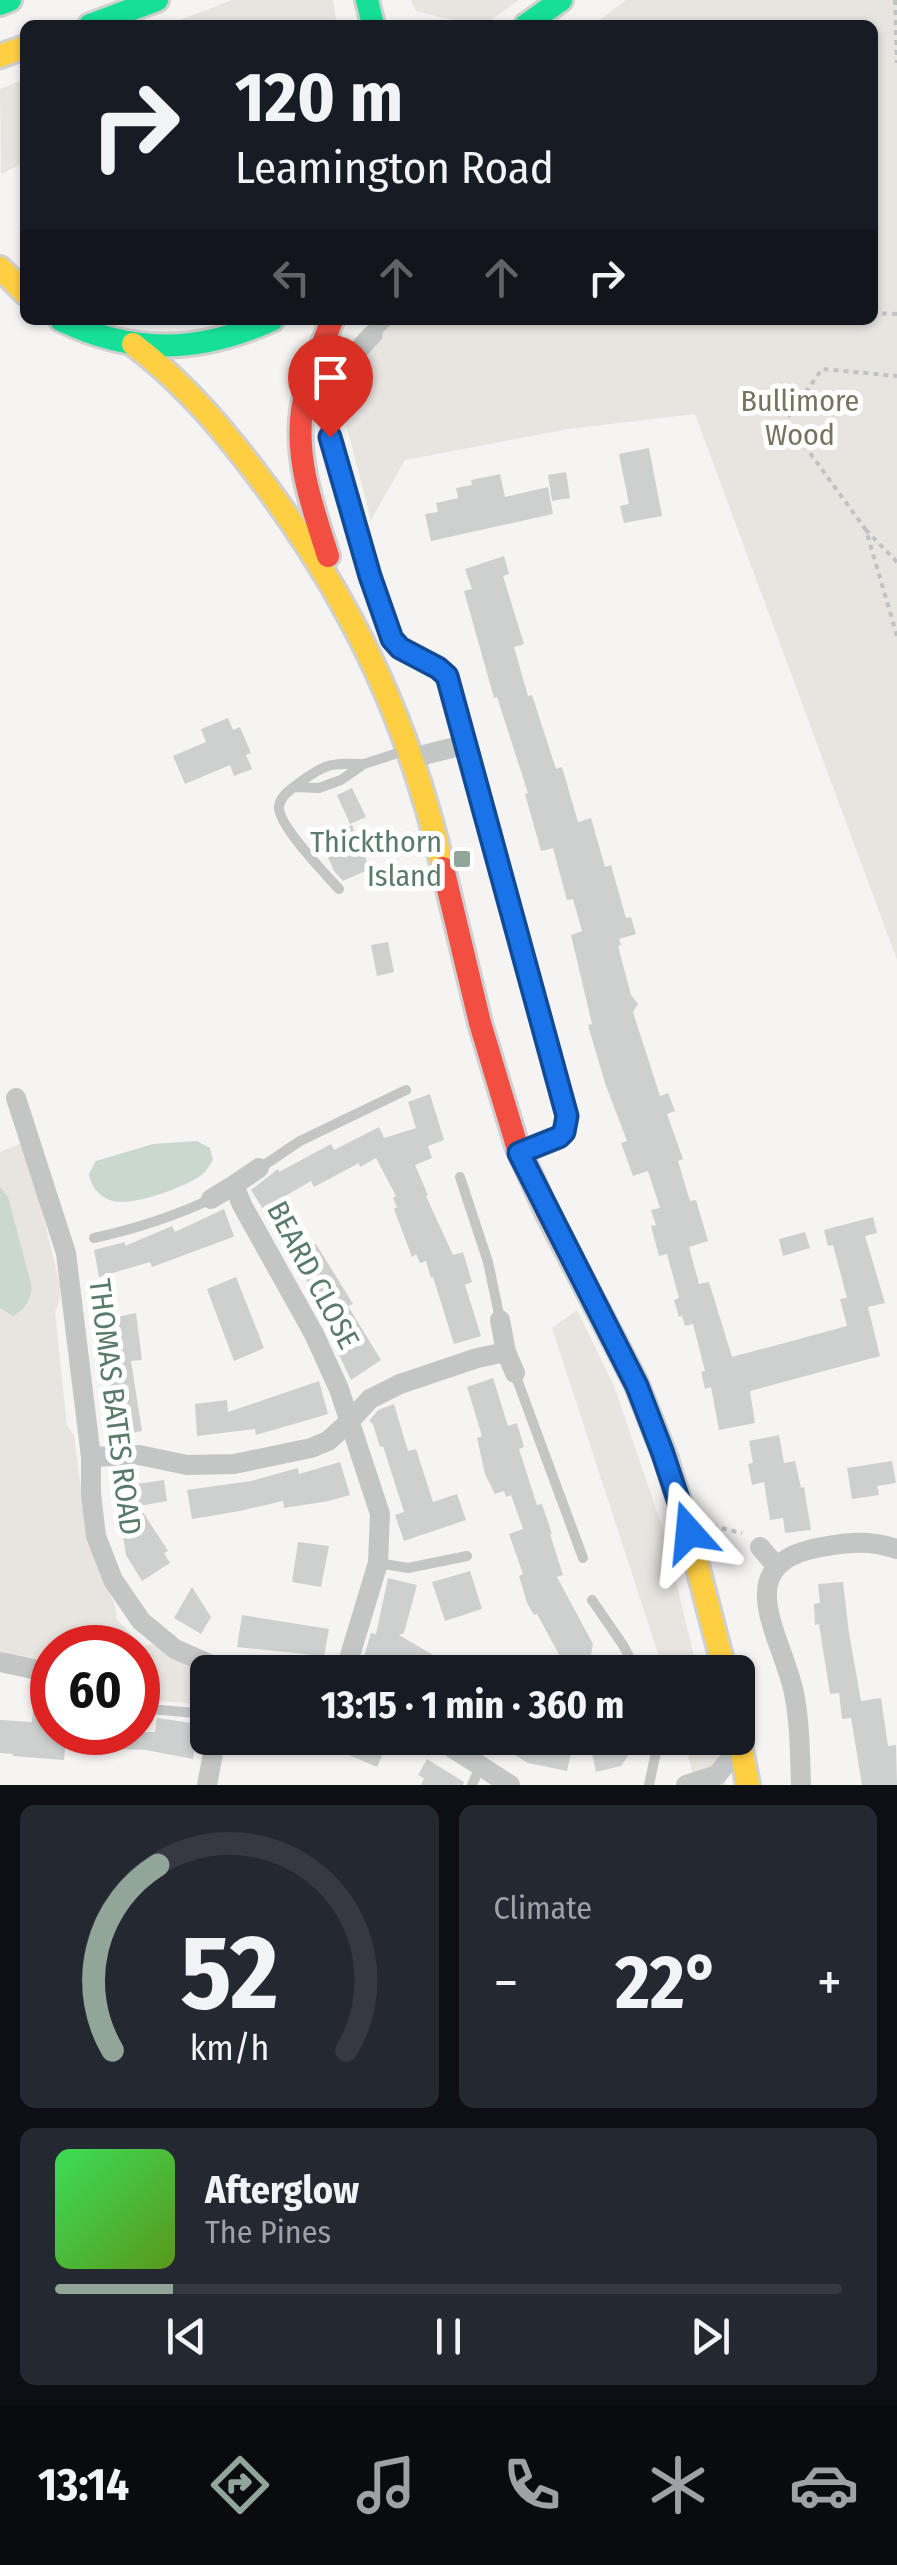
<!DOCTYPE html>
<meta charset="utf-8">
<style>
:root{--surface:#171b24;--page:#242831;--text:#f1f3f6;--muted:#9ea1a6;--line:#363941;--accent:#91a599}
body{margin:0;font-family:"Fira Sans Condensed",sans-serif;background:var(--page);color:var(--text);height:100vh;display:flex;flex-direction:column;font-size:38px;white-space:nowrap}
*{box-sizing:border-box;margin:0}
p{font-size:32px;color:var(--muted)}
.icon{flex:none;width:55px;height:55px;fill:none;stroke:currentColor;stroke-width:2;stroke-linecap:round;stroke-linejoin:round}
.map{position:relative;height:1785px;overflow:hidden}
.sheet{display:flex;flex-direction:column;gap:20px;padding:20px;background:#0d0f14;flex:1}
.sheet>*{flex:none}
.banner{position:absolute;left:20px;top:20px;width:858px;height:305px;border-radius:15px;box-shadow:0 2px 8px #0004;background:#171b24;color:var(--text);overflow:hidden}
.speed{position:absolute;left:30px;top:1625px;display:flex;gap:20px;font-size:50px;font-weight:700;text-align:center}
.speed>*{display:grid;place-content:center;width:130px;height:130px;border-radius:50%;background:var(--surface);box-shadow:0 2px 8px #0004;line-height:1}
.speed .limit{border:15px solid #d22;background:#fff;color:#111}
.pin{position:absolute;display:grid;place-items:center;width:85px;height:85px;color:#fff;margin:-102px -42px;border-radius:50% 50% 50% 0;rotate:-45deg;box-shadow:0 0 10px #0007}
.pin .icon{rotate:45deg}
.me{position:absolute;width:110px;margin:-55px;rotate:342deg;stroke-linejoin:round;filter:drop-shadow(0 0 8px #0008)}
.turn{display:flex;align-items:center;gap:35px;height:210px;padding:0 50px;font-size:45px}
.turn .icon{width:130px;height:130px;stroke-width:2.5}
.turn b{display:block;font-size:70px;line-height:85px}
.lanes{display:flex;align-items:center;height:95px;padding:0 50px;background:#0003;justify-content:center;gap:50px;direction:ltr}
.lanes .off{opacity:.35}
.big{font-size:75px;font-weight:700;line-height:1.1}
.sheet .tile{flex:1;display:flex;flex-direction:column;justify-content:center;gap:15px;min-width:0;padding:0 35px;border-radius:15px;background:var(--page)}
.sheet .dial{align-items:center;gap:0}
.dial svg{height:260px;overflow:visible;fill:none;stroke:var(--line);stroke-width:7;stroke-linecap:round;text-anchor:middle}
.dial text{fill:var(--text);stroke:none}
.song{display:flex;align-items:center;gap:30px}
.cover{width:120px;height:120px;border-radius:15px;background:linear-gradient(135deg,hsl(130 70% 55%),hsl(90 70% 35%))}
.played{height:10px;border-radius:5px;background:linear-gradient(90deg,var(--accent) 15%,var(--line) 15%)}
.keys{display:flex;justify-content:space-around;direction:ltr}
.heat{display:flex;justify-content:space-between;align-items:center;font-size:55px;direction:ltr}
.sheet .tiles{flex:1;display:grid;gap:20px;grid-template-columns:1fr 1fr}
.tile:last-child{grid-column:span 2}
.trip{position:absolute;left:190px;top:1655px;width:565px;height:100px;border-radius:15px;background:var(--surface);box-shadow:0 2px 8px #0004;font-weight:700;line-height:100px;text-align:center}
.dock{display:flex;height:160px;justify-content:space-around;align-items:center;background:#090b0e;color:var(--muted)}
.dock .icon{width:70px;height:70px}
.dock .current{color:var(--accent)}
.dock b{font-size:45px;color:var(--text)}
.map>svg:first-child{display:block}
</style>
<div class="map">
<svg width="897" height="1785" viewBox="0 0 897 1785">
<rect width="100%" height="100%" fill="#f6f3f3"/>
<path fill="#e8e4e0" d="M232 0H333L337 25H167Z
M411 0H519L484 25H472L416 11Z
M626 0H897V960L695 414 568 429 405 460 371 520 346 424 375 320H872V25H593Z
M25 79V162L1 174 0 89Z
M25 1142 60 1285V1300L55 1312 67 1426 74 1435C80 1482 85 1530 100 1575 106 1591 118 1601 116 1618L141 1646 152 1644 187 1666 207 1675V1705L138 1699V1648H52V1673L0 1662V1152Z
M577 1310 614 1386 663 1529 698 1672H664L552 1328Z
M683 1738H714L726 1785H696Z"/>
<path fill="#cbd8ce" d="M197 1141 210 1148 213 1160C210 1164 208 1169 204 1173 192 1185 139 1203 122 1202 103 1202 92 1190 89 1174L96 1161 153 1144Z
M0 1187 8 1197 32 1288C29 1302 26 1309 13 1316L0 1308Z"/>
<path fill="#ced0cf" d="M649 448 662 516 624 523 620 506 629 504 619 454Z
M566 472 570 498 552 501 548 475Z
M500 474 505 497 548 487 553 514 431 541 425 514 438 512 436 503 458 498 456 488 472 485 471 480Z
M504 556 509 574 503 576 524 644 514 647 528 696 532 695 556 769 562 767 578 822 591 818 605 867 611 865 626 918 631 917 636 934 619 939 621 945 618 946 631 995 638 1004 633 1012 660 1096 668 1093 675 1111 667 1114 683 1159 678 1161 690 1201 696 1200 708 1241 689 1247 699 1284 709 1282 732 1357 847 1326 840 1299 847 1298 833 1245 828 1246 824 1230 873 1217 877 1233 865 1236 885 1303 868 1307 880 1356 750 1391 755 1423 719 1430 711 1387 705 1389 701 1372 705 1371 693 1324 685 1326 682 1316 679 1317 674 1300 679 1298 667 1254 659 1256 651 1226 656 1225 651 1210 660 1208 648 1171 633 1176 621 1143 627 1141 605 1083 588 1025 592 1024 571 935 582 931 573 899 567 900 553 848 541 851 525 794 528 793 497 697 494 698 464 591 472 589 465 569Z
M228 718 233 730 240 727 251 753 246 755 252 769 234 776 230 765 185 784 173 756 206 742 201 729Z
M352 788 366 817 350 824 337 795Z
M352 825 370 869 343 881 334 871 320 839Z
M388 942 394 972 377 976 371 945Z
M430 1094 444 1140 428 1146 432 1158 415 1165 428 1195 426 1196 453 1255 463 1252 472 1282 465 1285 481 1336 454 1344 433 1277 431 1278 426 1261 420 1263 416 1254 412 1257 394 1209 397 1207 393 1198 396 1196 376 1158 360 1167 359 1163 314 1187 311 1181 263 1209 251 1190 278 1169 279 1172 331 1144 334 1150 379 1127 384 1138 416 1128 408 1102Z
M224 1209 234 1236 233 1237 152 1267 150 1262 99 1277 94 1250 125 1242V1246L172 1226 175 1232Z
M805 1232 810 1248 783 1256 779 1239Z
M316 1244 353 1304 348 1306 381 1360 351 1380 332 1340 336 1337 311 1292 313 1291 293 1258Z
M236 1277 264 1348 234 1361 207 1289Z
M136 1313 142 1360 131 1361 142 1431 106 1437 104 1394 111 1393 103 1320Z
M493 1378 508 1426 517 1423 524 1447 519 1449 537 1505 542 1504 552 1534H550L563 1575 557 1577 593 1644 589 1665 576 1672H552L563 1662 537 1614 534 1615 527 1603 519 1576 523 1574 509 1534 523 1529 511 1495 506 1497 504 1491 495 1494 485 1474 477 1438 482 1436 467 1387Z
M319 1381 328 1414 256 1435 255 1429 197 1436 195 1404 227 1400 228 1412Z
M394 1404 408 1451 416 1449 433 1502 457 1494 466 1520 404 1541 395 1515 404 1512 383 1446 380 1447 373 1424 369 1421 378 1410Z
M779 1435 784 1463 795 1461 801 1488 804 1487 811 1530 785 1533 783 1518 770 1520 764 1482 752 1485 748 1464 753 1463 749 1441Z
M892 1461 896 1483 877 1486 879 1495 852 1499 847 1468Z
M340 1462 350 1495 329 1501 284 1508 283 1501 240 1511 192 1519 187 1490 251 1481 298 1468 299 1474Z
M164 1480 167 1501 139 1506 168 1551 164 1553 170 1563 142 1581 126 1555 119 1509H117L136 1484Z
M298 1542 329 1546 321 1587 292 1582Z
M470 1571 482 1609 445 1621 432 1582Z
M388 1578 417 1585 404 1633 399 1635 462 1672H396L362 1663 371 1633 376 1634Z
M843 1582 849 1633 861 1701 881 1698 888 1746 896 1745 897 1785H862L851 1718 842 1719 839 1693 830 1694 819 1624 815 1625 814 1604 820 1603 818 1584Z
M192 1587 211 1617 201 1634 174 1618Z
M242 1615 329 1629 324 1656 237 1647Z
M33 1711 52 1712V1732H67L64 1760 13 1756V1754L0 1753V1720L32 1722Z
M157 1718 199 1724 193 1759 146 1750 94 1748 95 1732H155Z
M309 1738H390L377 1767Z
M488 1738H574L567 1771 528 1763Z
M636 1744 621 1766 596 1772 591 1749Z
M427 1759 464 1782 463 1785H421L424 1778 418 1775Z"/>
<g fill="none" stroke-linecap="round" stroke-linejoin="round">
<defs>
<path id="fast" d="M367 0 373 25
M0 4 10 0
M90 25 157 0
M526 25 561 0
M61 320C133 355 199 353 272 320"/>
<path id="slow" d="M0 56 25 47
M0 268 25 293
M133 344C187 385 228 435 268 489 356 609 409 724 443 868
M666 1459 687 1526 725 1672
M738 1733 748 1785"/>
<path id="jam" d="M328 556C313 509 295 460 302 410 307 379 321 349 332 320
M443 868 480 1023 517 1146 547 1212 636 1383 666 1459"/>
</defs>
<use href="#fast" stroke="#cfd0cf" stroke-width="28"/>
<use href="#slow" stroke="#cfd0cf" stroke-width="28"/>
<use href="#jam" stroke="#cfd0cf" stroke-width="28"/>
<path stroke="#c1c3c3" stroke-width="4" stroke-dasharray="5 5" stroke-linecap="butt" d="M895 0 897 63
M872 313 897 314
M866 530 786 420 822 369 897 376
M897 562 866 530 897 636
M712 1526 742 1533"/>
<path stroke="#c3c6c4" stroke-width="10" d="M373 334 389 320
M294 787 319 788 341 780 364 764 404 751
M339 889C326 875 278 825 279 807 280 795 291 790 299 783 326 763 331 763 364 764
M260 1168 300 1141 406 1090
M460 1177 488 1262 500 1319
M94 1238C135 1229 173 1217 211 1199
M515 1374 583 1558
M378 1563 408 1568 467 1556
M592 1600 623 1645 637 1672
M138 1708 208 1714
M472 1785 480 1767
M649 1785 659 1738"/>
<path stroke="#c3c6c4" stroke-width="20" d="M373 334C345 362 325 396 331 437L370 576 392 639 400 648 438 668 447 677 567 1116 564 1133 519 1153
M412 758 467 744
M16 1098 66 1253 91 1457V1494L96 1536 113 1580 141 1621 175 1649 227 1672
M259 1168 234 1185 242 1205 314 1334 339 1389 380 1514 378 1563 345 1672
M211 1199 234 1185
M506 1352 515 1373
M91 1457 139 1455 187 1465 234 1464 311 1448 328 1441 350 1421 370 1399 400 1384 477 1358 506 1352 500 1320
M760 1547 777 1567
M0 1662 52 1673
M437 1738 510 1785
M717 1775 729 1760 739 1739
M207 1785 216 1738
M686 1785 717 1775
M801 1785C800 1755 800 1723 794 1693 782 1635 726 1563 822 1547 849 1542 871 1540 897 1549"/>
<use href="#fast" stroke="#16e098" stroke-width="22"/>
<use href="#slow" stroke="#ffcf43" stroke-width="22"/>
<use href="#jam" stroke="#f24e42" stroke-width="22"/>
</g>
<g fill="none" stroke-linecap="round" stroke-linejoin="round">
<defs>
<path id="route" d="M330 437 370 576 392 639 400 648 438 668 447 676 567 1116 564 1132 559 1137 519 1153 637 1386 662 1451 689 1532"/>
</defs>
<use href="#route" stroke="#114b97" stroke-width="25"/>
<use href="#route" stroke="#1a73e8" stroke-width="18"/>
</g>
<rect fill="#91a599" stroke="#fff" stroke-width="4" x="452" y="849" width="20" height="20" rx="5"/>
<g text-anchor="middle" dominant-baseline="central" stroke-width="10" stroke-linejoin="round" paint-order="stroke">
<g font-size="30" fill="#78735e" stroke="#fff">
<text x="800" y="401">Bullimore<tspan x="800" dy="34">Wood</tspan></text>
</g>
<g font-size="30" fill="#5a7b69" stroke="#fff" text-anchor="end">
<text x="442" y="842">Thickthorn<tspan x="442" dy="34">Island</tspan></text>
</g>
<g font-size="30" fill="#5a7b69" stroke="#fff">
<text transform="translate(313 1275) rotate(62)">BEARD CLOSE</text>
<text transform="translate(115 1407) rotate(83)">THOMAS BATES ROAD</text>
</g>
</g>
</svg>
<div class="speed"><div class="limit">60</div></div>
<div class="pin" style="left:330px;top:437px;background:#d93025"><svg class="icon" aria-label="arrive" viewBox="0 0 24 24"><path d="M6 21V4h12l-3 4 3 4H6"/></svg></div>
<svg class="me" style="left:689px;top:1532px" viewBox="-20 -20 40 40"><path d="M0-17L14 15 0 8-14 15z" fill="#1a73e8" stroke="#fff" stroke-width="4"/></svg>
<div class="trip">13:15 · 1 min · 360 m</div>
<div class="banner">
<div class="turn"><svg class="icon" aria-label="right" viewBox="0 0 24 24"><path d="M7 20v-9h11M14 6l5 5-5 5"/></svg><div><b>120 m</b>Leamington Road</div></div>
<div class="lanes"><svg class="icon off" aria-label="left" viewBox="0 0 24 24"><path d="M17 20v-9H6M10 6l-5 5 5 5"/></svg><svg class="icon off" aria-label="ahead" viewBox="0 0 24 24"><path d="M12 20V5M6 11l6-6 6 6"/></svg><svg class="icon off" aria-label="ahead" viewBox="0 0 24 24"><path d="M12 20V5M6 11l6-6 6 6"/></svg><svg class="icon" aria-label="right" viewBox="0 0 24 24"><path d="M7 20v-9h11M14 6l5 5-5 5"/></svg></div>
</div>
</div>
<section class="sheet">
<div class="tiles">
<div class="tile dial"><svg viewBox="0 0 100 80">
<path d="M14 69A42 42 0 1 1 86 69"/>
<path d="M14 69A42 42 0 0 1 28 12" stroke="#91a599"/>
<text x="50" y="56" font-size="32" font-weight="700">52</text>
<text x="50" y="72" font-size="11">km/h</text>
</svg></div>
<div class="tile"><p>Climate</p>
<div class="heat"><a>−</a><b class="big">22°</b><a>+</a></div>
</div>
<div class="tile">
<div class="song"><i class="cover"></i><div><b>Afterglow</b><p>The Pines</p></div></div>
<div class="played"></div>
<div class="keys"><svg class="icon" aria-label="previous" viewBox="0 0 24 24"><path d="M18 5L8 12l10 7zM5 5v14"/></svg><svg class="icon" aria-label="pause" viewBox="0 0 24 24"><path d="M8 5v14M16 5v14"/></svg><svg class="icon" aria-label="next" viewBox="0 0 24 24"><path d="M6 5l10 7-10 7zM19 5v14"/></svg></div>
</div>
</div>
</section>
<nav class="dock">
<b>13:14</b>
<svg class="icon current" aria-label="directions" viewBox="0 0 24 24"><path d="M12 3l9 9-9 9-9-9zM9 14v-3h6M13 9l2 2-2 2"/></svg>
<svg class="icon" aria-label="music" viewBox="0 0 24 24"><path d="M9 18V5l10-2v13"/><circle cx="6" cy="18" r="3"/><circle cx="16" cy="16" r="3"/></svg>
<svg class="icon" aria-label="phone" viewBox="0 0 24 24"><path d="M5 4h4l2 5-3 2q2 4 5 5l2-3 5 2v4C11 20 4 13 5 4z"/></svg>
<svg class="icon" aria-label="climate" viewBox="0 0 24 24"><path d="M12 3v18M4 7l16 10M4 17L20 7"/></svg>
<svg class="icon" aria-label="car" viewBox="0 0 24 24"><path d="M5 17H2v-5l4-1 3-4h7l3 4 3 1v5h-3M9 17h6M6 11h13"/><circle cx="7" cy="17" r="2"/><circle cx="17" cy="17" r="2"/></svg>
</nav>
